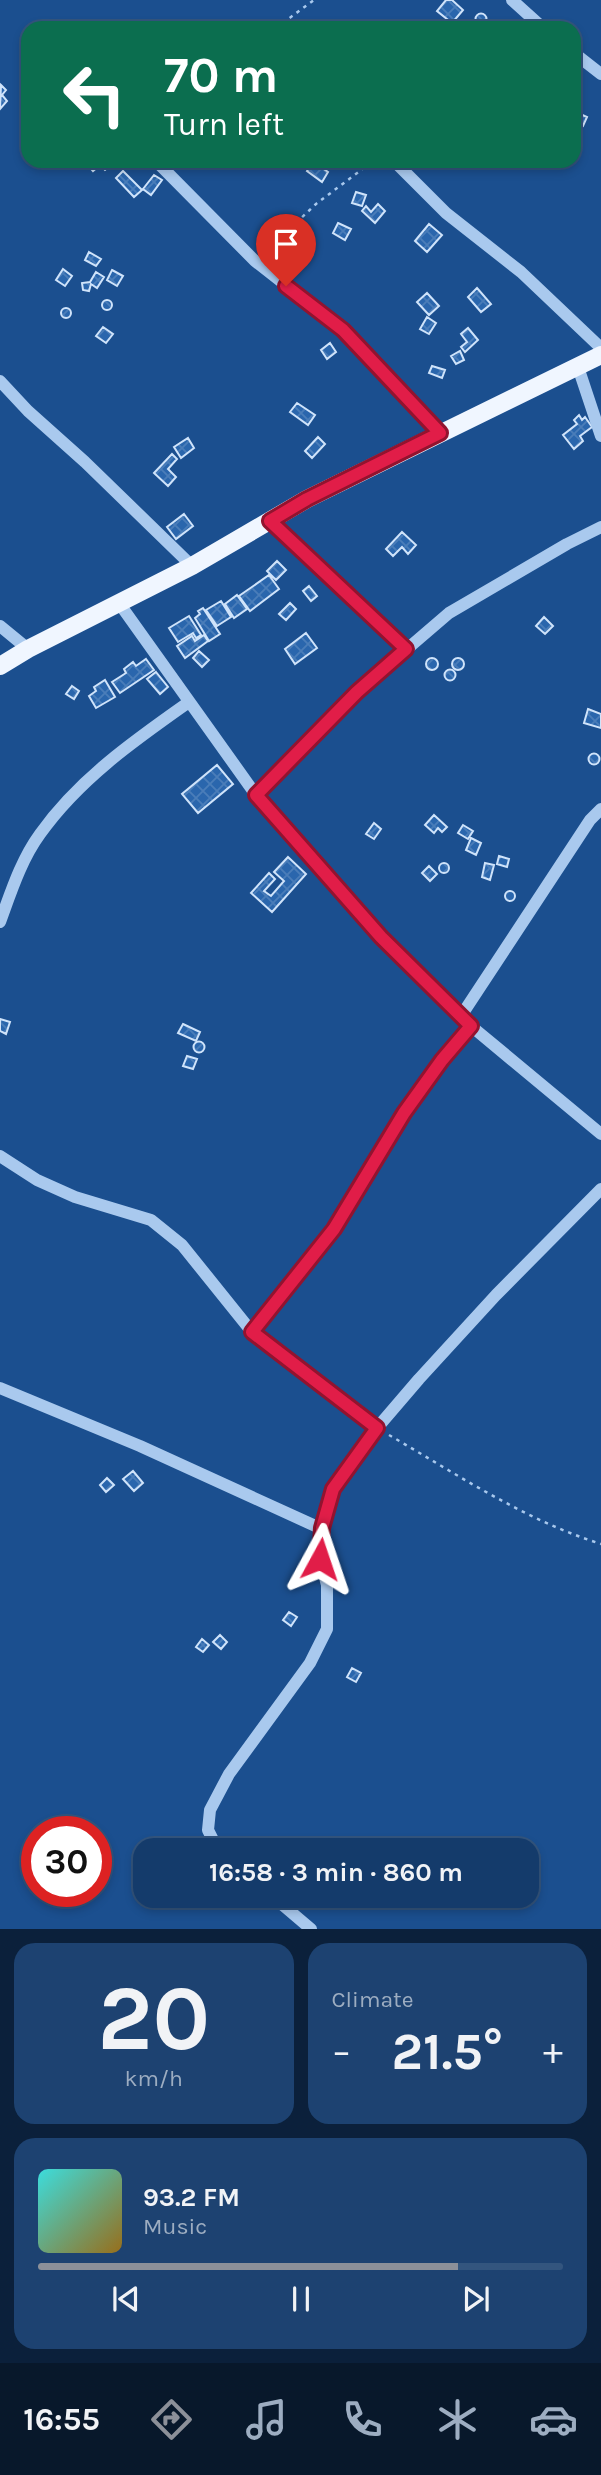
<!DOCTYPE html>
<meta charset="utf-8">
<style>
:root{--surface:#143b6b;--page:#1d4271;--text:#f1f3f6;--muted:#9dadc1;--line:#33557e;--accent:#8c9099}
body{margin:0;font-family:Karla,sans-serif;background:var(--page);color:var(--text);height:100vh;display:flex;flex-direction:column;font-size:26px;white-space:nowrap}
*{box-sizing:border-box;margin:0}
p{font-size:23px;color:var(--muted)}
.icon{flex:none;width:38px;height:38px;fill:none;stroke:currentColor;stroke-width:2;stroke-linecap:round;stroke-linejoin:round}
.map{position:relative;height:1929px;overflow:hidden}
.side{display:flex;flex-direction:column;gap:14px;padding:14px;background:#0b203b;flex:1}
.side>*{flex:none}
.guide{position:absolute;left:21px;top:21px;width:560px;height:147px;border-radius:21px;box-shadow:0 4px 10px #0003,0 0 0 2px var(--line);background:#0b6e4f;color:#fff;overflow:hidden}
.speed{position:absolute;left:21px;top:1816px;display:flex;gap:14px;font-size:35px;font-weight:700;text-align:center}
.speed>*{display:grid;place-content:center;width:91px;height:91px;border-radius:50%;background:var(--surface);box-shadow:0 4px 10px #0003,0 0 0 2px var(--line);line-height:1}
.speed .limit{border:10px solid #d22;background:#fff;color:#111}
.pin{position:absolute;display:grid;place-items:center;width:60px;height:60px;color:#fff;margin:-72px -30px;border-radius:50% 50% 50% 0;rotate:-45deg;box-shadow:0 0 7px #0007}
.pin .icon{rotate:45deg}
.me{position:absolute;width:77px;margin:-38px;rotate:5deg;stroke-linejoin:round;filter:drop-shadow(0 0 5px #0008)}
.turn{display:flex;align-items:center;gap:24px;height:147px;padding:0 28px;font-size:32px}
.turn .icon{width:91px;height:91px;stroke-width:2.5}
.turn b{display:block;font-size:49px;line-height:60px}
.big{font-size:52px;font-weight:700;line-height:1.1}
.side .card{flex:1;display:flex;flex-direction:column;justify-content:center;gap:10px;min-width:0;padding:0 24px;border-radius:21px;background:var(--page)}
.side .dial{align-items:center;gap:0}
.dial b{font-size:91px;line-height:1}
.song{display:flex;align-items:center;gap:21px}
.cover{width:84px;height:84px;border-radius:10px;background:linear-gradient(135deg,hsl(180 70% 55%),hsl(40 70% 35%))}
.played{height:7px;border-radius:4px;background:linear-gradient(90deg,var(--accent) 80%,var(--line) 80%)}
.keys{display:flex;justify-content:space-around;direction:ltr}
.heat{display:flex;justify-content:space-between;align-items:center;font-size:38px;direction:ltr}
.side .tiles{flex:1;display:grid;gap:14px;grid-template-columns:1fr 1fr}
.card:last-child{grid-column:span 2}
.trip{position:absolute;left:133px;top:1838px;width:406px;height:70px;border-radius:21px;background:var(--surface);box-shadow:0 4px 10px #0003,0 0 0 2px var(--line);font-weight:700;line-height:70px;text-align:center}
.menu{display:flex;height:112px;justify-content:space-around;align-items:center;background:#08182b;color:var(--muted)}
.menu .icon{width:49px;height:49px}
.menu .selected{color:var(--accent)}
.menu b{font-size:32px;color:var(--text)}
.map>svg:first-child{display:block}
</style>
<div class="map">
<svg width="601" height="1929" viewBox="0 0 601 1929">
<defs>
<pattern id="building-cross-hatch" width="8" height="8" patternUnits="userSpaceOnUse" patternTransform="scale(1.75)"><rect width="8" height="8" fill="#2a66ad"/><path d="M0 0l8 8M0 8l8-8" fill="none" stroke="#4a7db9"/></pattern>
</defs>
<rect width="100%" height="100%" fill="#1b4f8f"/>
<path fill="url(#building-cross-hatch)" stroke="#cfe3fa" stroke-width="2" d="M446 0H452L463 10 452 23 437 11Z
M475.5 19a5.5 5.5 0 1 1 11 0a5.5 5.5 0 1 1-11 0Z
M1 85 6 90 2 95 7 101 0 109Z
M578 113 587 117 583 126 574 122Z
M574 125 580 128 578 134 581 135 577 143 574 142Z
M89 161H111L113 163 105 170 100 165 93 171 86 163Z
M314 162 328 172 322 182 307 171Z
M123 171 142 190 134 197 116 178Z
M154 175 162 180 151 195 143 189Z
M356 192 366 195 362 206 352 203Z
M378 204 385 211 375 223 362 211 366 206 371 212Z
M338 223 351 229 345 240 333 233Z
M429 224 442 235 427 252 415 241Z
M89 252 101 259 96 266 85 260Z
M63 269 72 276 65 286 56 280Z
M112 270 123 276 117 286 107 280Z
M96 272 104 277 97 288 91 284 89 291 83 290 82 283 90 282Z
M477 288 491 304 481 312 468 297Z
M427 293 439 306 429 315 417 302Z
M102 305a5 5 0 1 1 10 0a5 5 0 1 1-10 0Z
M61 313a5 5 0 1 1 10 0a5 5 0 1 1-10 0Z
M427 317 436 323 429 334 420 329Z
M103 327 113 334 106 343 96 336Z
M468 328 478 340 465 352 461 347 467 342 461 334Z
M330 343 336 352 327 359 321 350Z
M460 351 464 360 456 364 451 356Z
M432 366 445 370 442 378 429 373Z
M297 403 315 415 308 425 290 412Z
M579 415 582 420 585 417 592 427 580 436 583 441 574 449 563 435 577 424 574 420Z
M318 437 325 444 312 458 305 451Z
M188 438 194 448 181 458 174 447Z
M172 454 177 459 168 469 176 477 168 486 154 473Z
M184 514 193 526 176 539 167 527Z
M402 532 416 545 408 554 402 547 393 556 386 549Z
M277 561 286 570 276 580 267 571Z
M269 575 279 589 250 611 239 596Z
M309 586 317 596 311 601 303 591Z
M237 595 247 609 234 618 225 604Z
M221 601 231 617 217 626 206 610Z
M290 603 296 609 286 620 279 614Z
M203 608 220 634 209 641 195 618 200 614 198 611Z
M189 616 201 635 196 638 193 633 178 642 169 628Z
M544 617 553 626 545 634 536 626Z
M306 633 317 648 295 664 285 649Z
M204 635 208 641 185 658 177 646 192 636 195 641Z
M199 651 209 660 202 667 193 658Z
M426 664a6 6 0 1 1 12 0a6 6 0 1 1-12 0Z
M452 664a6 6 0 1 1 12 0a6 6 0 1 1-12 0Z
M146 659 154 670 120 693 112 682 126 673 124 669 133 662 136 666Z
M444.5 675a5.5 5.5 0 1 1 11 0a5.5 5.5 0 1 1-11 0Z
M156 672 168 687 160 694 147 679Z
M105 680 115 697 96 708 89 696 96 691 94 687Z
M72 686 79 691 74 699 66 694Z
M588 709 601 714V728L584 723Z
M588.5 759a5.5 5.5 0 1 1 11 0a5.5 5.5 0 1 1-11 0Z
M217 765 233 784 198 813 182 794Z
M434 815 447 827 442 832 438 828 434 833 425 825Z
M374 823 381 829 374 839 366 834Z
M463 825 473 831 468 839 458 833Z
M471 838 481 843 476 855 466 850Z
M499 856 509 859 507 867 497 864Z
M288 857 306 874 272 912 251 893 269 873 275 879 264 891 271 896 284 881 274 872Z
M439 868a5 5 0 1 1 10 0a5 5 0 1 1-10 0Z
M485 863 494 865 490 880 482 877Z
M429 866 437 874 430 881 422 873Z
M505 896a5 5 0 1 1 10 0a5 5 0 1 1-10 0Z
M0 1019 10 1022 6 1034 0 1031Z
M183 1024 200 1032 196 1041 178 1033Z
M193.5 1047a5.5 5.5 0 1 1 11 0a5.5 5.5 0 1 1-11 0Z
M187 1056 197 1059 193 1069 183 1066Z
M133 1471 143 1483 134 1491 123 1479Z
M107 1478 114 1485 106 1492 100 1485Z
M289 1612 297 1617 291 1626 283 1620Z
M220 1635 227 1642 221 1649 213 1642Z
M202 1639 209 1645 203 1652 196 1647Z
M352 1668 361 1673 356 1682 347 1677Z"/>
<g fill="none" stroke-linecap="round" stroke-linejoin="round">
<path stroke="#a9c9ee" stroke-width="2.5" stroke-dasharray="3.5 5" stroke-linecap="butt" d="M276 28 314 0
M265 252 316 204 373 161
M389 1435C458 1475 525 1520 601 1544"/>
<path stroke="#a9c9ee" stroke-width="12" d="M512 0 543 28
M574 53 601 74
M156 161 255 261 343 330 440 433
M394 161 446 213 521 272 601 348
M578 367 601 436
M0 381 28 411 85 462 192 566
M270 521 406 649
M119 603 256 795 381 937 471 1026 601 1134
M0 626 28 649
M256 795 357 692 449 613 567 544 601 527
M0 922C11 892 21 860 40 834 79 779 135 740 189 702
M461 1016 590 820 601 809
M0 1156 37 1180 75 1197 151 1220 182 1245 252 1332 377 1428
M252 1332 334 1229 404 1113 442 1060 471 1026
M0 1388 140 1446 322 1529
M218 1850 208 1830 210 1810 229 1774 310 1663 327 1629V1585L320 1559 322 1529 333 1489 377 1428 419 1379 496 1295 601 1189
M271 1895 311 1929"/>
<path stroke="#f0f6ff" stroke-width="18" d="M0 666 28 649 192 566 307 499 601 355"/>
</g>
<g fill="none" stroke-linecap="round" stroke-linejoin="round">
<defs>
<path id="route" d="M286 286 343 330 440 433 307 499 270 521 406 649 357 692 256 795 381 937 471 1026 442 1060 404 1113 334 1229 252 1332 377 1428 333 1489 322 1528 320 1559"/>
</defs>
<use href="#route" stroke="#92132f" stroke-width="18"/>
<use href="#route" stroke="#e11d48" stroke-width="12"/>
</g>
</svg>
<div class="speed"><div class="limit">30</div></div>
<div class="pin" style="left:286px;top:286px;background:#d93025"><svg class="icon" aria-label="arrive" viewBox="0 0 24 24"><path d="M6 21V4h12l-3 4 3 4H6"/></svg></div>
<svg class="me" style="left:320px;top:1559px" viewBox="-20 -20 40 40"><path d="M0-17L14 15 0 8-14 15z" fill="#e11d48" stroke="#fff" stroke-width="4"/></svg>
<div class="trip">16:58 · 3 min · 860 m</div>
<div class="guide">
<div class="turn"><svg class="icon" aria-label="left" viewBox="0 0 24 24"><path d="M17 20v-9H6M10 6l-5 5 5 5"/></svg><div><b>70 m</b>Turn left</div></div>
</div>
</div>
<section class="side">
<div class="tiles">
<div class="card dial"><b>20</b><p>km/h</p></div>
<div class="card"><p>Climate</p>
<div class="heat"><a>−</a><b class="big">21.5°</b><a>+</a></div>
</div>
<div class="card">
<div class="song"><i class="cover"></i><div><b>93.2 FM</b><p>Music</p></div></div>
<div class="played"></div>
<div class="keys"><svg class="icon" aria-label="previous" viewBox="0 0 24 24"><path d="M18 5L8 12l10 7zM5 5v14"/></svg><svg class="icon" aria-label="pause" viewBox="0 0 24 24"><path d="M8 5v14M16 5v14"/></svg><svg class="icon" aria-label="next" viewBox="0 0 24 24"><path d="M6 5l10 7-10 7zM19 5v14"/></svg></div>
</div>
</div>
</section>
<nav class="menu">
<b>16:55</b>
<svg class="icon selected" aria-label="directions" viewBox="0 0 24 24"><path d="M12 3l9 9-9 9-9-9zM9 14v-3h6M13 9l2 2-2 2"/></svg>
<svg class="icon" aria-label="music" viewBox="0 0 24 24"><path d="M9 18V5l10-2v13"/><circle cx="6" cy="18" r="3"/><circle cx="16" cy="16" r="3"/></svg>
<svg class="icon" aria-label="phone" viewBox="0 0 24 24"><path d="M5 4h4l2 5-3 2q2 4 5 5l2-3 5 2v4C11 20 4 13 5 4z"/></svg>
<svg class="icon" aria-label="climate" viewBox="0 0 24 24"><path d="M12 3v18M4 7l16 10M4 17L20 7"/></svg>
<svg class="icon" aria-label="car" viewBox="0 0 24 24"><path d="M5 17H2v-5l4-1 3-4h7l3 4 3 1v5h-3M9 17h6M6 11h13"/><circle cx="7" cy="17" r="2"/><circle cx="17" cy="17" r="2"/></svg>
</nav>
